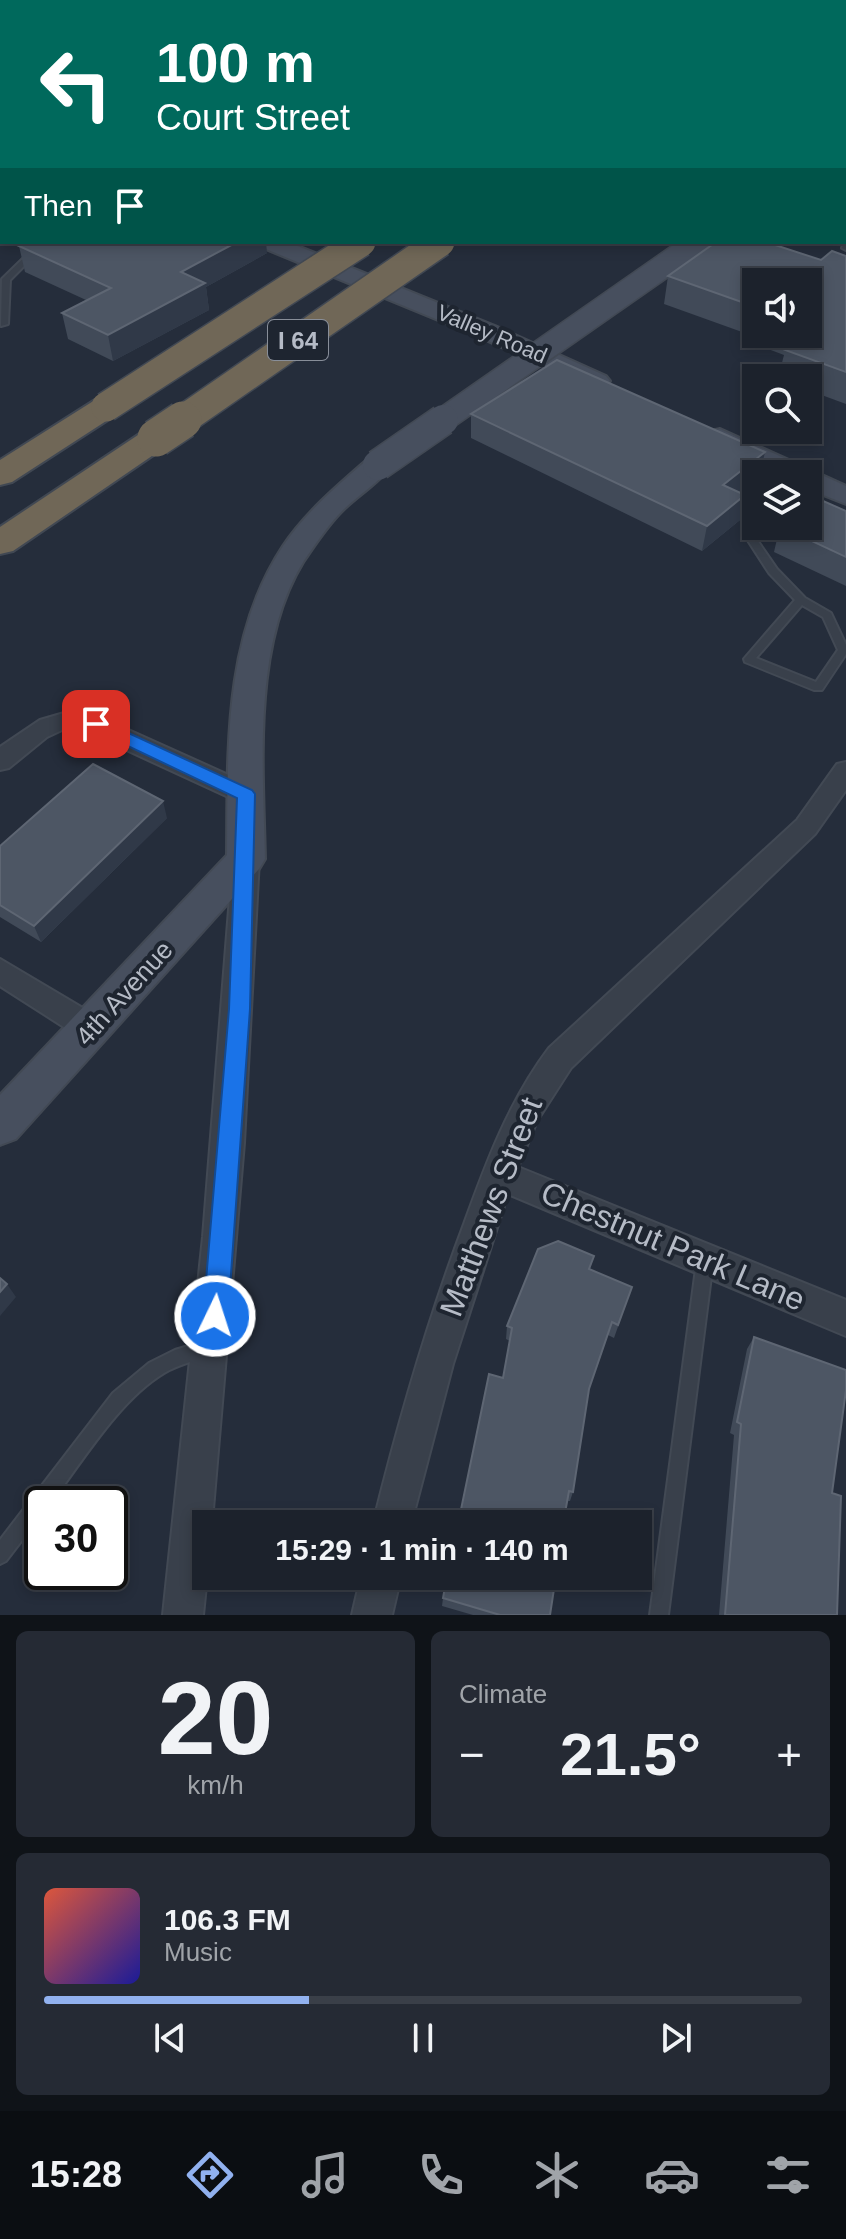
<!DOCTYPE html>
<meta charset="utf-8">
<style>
:root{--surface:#1c222c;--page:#252a34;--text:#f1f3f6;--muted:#a0a4a9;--line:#3a3f48;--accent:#91b1ef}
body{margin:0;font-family:Helvetica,sans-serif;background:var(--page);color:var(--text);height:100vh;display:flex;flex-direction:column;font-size:30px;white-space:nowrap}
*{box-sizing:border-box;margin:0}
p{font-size:26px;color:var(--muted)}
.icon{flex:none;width:44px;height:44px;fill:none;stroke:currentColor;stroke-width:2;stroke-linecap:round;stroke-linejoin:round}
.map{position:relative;height:1615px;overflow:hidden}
.side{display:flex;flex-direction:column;gap:16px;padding:16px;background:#0f1318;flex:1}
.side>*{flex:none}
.hud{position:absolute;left:0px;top:0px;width:846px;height:244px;box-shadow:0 4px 12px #0003,0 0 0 2px var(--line);background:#00695c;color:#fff;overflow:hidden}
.tools{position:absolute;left:742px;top:268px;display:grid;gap:16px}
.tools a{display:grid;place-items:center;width:80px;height:80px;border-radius:0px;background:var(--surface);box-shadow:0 4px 12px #0003,0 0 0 2px var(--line);font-size:40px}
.speed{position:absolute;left:24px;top:1486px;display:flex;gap:16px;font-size:40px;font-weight:700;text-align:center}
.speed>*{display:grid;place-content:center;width:104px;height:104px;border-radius:50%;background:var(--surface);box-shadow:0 4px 12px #0003,0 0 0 2px var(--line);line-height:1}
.speed .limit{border:4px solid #111;border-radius:12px;background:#fff;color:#111}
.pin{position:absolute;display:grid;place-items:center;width:68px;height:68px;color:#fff;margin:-34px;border-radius:16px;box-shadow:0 4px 12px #0006}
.me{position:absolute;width:88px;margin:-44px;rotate:4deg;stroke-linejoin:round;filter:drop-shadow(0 0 6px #0008)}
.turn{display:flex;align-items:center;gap:28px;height:168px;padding:0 24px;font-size:36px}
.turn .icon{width:104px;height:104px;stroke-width:2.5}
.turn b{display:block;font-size:56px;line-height:68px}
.then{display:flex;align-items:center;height:76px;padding:0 24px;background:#0003;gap:16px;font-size:30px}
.big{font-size:60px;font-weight:600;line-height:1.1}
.side .widget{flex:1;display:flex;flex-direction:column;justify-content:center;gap:12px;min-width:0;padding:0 28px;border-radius:12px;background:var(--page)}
.side .dial{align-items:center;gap:0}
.dial b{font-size:104px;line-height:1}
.song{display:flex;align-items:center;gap:24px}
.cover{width:96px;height:96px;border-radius:12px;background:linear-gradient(135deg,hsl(10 70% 55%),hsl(240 70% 35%))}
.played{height:8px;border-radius:4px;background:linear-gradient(90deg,var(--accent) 35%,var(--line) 35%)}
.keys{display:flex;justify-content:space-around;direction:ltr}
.heat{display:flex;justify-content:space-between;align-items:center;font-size:44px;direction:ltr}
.side .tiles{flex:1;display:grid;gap:16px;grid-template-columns:1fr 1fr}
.widget:last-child{grid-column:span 2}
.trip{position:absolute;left:192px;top:1510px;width:460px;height:80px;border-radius:0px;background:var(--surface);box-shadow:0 4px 12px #0003,0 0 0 2px var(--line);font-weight:600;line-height:80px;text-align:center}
.dock{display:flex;height:128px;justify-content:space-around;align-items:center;background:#0b0e12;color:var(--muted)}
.dock .icon{width:56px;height:56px}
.dock .active{color:var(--accent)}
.dock b{font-size:36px;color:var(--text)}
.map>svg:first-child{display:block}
</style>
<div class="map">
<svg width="846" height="1615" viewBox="0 0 846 1615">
<rect width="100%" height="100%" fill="#252d3b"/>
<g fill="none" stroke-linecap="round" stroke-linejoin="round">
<defs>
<path id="lane" d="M527 0H533L532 2H526Z
M40 242H48L10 280 8 324 1 326 2 279Z
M843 245H846V250L842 248Z
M756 526H767L755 537 777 569 805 598 831 613 846 645V654L822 690H814L745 662 744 659 795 600 769 573 745 536ZM802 605 823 617 838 650 816 682 756 658Z
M705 1253 711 1255 713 1261 668 1615H650L697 1261 699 1255Z
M205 1341 211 1343 213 1349 211 1355C195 1361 179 1364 164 1373 119 1400 82 1462 50 1504H42V1514L6 1561 0 1564V1540L113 1393 149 1363 175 1350Z"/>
<path id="street" d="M71 711 93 714 255 787 259 794 255 801 246 804 237 801 81 729 62 730 47 737 9 768 0 770V747L40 720Z
M846 762V790L815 834 571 1068 537 1121 518 1167 846 1300V1336L508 1194 453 1364 411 1524H373C398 1423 427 1322 464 1224 486 1163 509 1101 549 1048L797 820 837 764Z
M246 848 256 852 259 859 244 1143 212 1521V1524H206L207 1576 203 1615H163L203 1237 233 859 236 852Z
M0 959 103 1020 107 1029 103 1038 92 1042 81 1038 0 986Z
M361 1576H401L392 1615H352Z"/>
<path id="secondary" d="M131 0H148L130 2Z
M844 5H846V15H844Z
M846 133V145L844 146V134Z
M258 242H288L495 326 606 376 610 381 606 386H588L477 336 261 247Z
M720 429 846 486V504L808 489V474H776L711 443 707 437 711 431Z
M378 457 388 459 392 465C379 483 358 495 342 511 331 522 321 536 312 549 251 631 263 762 265 859L259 869 16 1139 0 1145V1095L227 855C228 750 223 637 283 546 306 512 337 486 368 459Z"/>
<path id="highway" d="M106 397 117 400 122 407 117 414 12 482 0 485V460L95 400Z
M156 428 168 431 172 438 168 445 13 551 0 554V527L144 431Z"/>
</defs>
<use href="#lane" stroke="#424954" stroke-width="4"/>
<use href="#street" stroke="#424954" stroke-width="4"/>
<use href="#secondary" stroke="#424954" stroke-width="4"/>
<use href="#highway" stroke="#414853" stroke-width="4"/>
<use href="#lane" fill="#39404b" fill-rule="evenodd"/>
<use href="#street" fill="#39404b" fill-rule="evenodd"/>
<use href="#secondary" fill="#474f5e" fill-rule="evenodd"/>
<use href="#highway" fill="#706757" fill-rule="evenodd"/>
<defs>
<path id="rail" d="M573 0 577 2"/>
</defs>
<use href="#rail" stroke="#5b6372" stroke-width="5"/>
<use href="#rail" stroke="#1e2530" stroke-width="3" stroke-dasharray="9" stroke-linecap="butt"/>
<defs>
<path id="secondary-bridge-far1" d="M440 422 698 242"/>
<path id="secondary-bridge" d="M378 465 443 420"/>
<path id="highway-bridge-far2" d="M733 2 736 0"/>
<path id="highway-bridge-far1" d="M106 407 361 242
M180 422 440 242"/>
<path id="highway-bridge" d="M156 438 183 420"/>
</defs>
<use href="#secondary-bridge-far1" stroke="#424954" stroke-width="26" stroke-linecap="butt"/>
<use href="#secondary-bridge" stroke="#424954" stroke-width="33" stroke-linecap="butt"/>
<use href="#highway-bridge-far2" stroke="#414853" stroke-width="24" stroke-linecap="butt"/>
<use href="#highway-bridge-far1" stroke="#414853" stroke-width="32" stroke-linecap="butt"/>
<use href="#highway-bridge" stroke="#414853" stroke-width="40" stroke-linecap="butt"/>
<use href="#secondary-bridge-far1" stroke="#474f5e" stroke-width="23"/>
<use href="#secondary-bridge" stroke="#474f5e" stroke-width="30"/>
<use href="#highway-bridge-far2" stroke="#706757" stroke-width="22"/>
<use href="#highway-bridge-far1" stroke="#706757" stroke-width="29"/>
<use href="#highway-bridge" stroke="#706757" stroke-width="37"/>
</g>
<path fill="#414a58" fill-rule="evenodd" d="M19 246 267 253 206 287 209 310 113 361 68 339 62 313 86 300 25 272Z
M846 256V404L808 390V378H778L784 355 741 339 742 332 664 304 668 276ZM756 282 808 334H756Z
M471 414 756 480 740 493 745 495 740 520 702 551 471 438Z
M846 511V586L774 552 780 526Z
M167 818 41 942 0 917V846Z
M594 1256 590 1269 632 1287 614 1338 608 1335 589 1390 573 1492 570 1501H567L503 1378 510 1341 506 1339 507 1326Z
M754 1337 832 1493 837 1615H719L734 1435 730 1433 747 1349Z
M443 1598 550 1615H473L442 1606Z"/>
<path fill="#303948" d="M446 0H485V2H442Z
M237 242H266L267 253 206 287 209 310 113 361 108 335 181 272Z
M765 452 760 474H756V480L718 510 723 485Z
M745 495 740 520 702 551 707 526Z
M163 801 167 818 41 942 34 926Z
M7 1284 16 1297 0 1316V1292Z"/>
<path fill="#4d5664" stroke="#5e6673" stroke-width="2" d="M159 0H446L442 2H154Z
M29 242H237L181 272 205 283 108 335 62 313 111 288 19 246Z
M716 242H766L821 260 832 251 846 256V372L785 350 804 334H808V282H756V314L746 311 753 306 668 276Z
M557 360 765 452 723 485 745 495 707 526 471 414Z
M814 497 846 511V557L780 526H808V502Z
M93 764 163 801 34 926 0 905V846Z
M558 1241 594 1256 589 1269 632 1287 618 1325 612 1322 589 1389 573 1492 569 1491 563 1524H458L489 1374 503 1378 512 1328 507 1326 538 1249Z
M0 1278 7 1284 0 1292Z
M754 1337 846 1370V1390L832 1493 841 1496 837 1615H725L741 1424 737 1422Z
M447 1576H556L550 1615H500L443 1598Z"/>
<path fill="#1a73e8" stroke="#114b97" stroke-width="2" d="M96 718 252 790 255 794 250 1009 228 1316 224 1325 215 1328 207 1325 203 1316 229 1009 237 798 90 728 88 724 90 719Z"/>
<g text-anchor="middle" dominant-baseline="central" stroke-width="8" stroke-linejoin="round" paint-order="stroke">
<g font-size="22" fill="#b5bbc6" stroke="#1e2530">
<text transform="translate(492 334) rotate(23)">Valley Road</text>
</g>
<rect fill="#1e2530" stroke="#888e99" stroke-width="2" x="268" y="320" width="60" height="40" rx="6"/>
<g font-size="24" font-weight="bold" fill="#b5bbc6">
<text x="298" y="340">I 64</text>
</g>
<g font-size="26" fill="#b5bbc6" stroke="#1e2530">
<text transform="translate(124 993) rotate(-48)">4th Avenue</text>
</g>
<g font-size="32" fill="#b5bbc6" stroke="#1e2530">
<text transform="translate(491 1207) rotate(-69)">Matthews Street</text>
<text transform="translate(673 1246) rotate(23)">Chestnut Park Lane</text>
</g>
</g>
</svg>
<div class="tools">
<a><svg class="icon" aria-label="sound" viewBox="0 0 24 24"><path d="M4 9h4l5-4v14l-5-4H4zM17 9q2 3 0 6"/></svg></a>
<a><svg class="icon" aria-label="search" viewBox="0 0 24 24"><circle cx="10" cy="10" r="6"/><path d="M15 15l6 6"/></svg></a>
<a><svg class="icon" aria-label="layers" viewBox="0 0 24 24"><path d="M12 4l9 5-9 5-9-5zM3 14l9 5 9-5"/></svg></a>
</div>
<div class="speed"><div class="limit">30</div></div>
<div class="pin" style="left:96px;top:724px;background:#d93025"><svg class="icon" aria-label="arrive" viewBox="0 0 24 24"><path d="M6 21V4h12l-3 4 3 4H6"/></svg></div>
<svg class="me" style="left:215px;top:1316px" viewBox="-20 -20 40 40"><circle r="17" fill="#1a73e8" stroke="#fff" stroke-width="3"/><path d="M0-11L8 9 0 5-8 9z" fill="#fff"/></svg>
<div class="trip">15:29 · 1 min · 140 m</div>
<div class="hud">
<div class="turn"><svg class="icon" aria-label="left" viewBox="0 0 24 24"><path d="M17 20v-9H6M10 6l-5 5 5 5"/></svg><div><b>100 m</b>Court Street</div></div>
<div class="then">Then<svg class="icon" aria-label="arrive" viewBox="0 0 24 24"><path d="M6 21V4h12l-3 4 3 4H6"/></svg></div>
</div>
</div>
<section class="side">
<div class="tiles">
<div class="widget dial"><b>20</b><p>km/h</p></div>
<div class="widget"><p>Climate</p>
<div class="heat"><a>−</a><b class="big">21.5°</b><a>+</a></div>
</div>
<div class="widget">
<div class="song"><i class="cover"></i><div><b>106.3 FM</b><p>Music</p></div></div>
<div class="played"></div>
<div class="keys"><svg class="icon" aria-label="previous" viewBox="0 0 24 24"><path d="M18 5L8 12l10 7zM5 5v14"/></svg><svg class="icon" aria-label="pause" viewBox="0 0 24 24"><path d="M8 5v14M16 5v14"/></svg><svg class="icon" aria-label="next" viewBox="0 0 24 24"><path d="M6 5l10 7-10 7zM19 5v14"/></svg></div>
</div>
</div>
</section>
<nav class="dock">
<b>15:28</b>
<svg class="icon active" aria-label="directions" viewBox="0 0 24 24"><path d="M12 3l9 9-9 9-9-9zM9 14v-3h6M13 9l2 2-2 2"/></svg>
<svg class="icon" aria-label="music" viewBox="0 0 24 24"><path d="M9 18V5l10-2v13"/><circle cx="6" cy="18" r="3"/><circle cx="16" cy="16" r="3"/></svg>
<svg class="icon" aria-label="phone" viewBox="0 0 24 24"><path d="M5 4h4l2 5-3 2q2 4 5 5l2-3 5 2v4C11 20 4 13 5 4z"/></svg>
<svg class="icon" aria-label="climate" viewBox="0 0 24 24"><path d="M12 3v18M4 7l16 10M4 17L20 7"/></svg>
<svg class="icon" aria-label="car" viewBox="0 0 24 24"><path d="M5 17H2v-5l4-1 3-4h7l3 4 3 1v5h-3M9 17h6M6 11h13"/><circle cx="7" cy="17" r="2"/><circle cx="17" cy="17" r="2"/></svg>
<svg class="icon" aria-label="filters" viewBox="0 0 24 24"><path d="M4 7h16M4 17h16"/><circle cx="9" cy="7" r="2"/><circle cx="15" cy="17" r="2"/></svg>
</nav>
